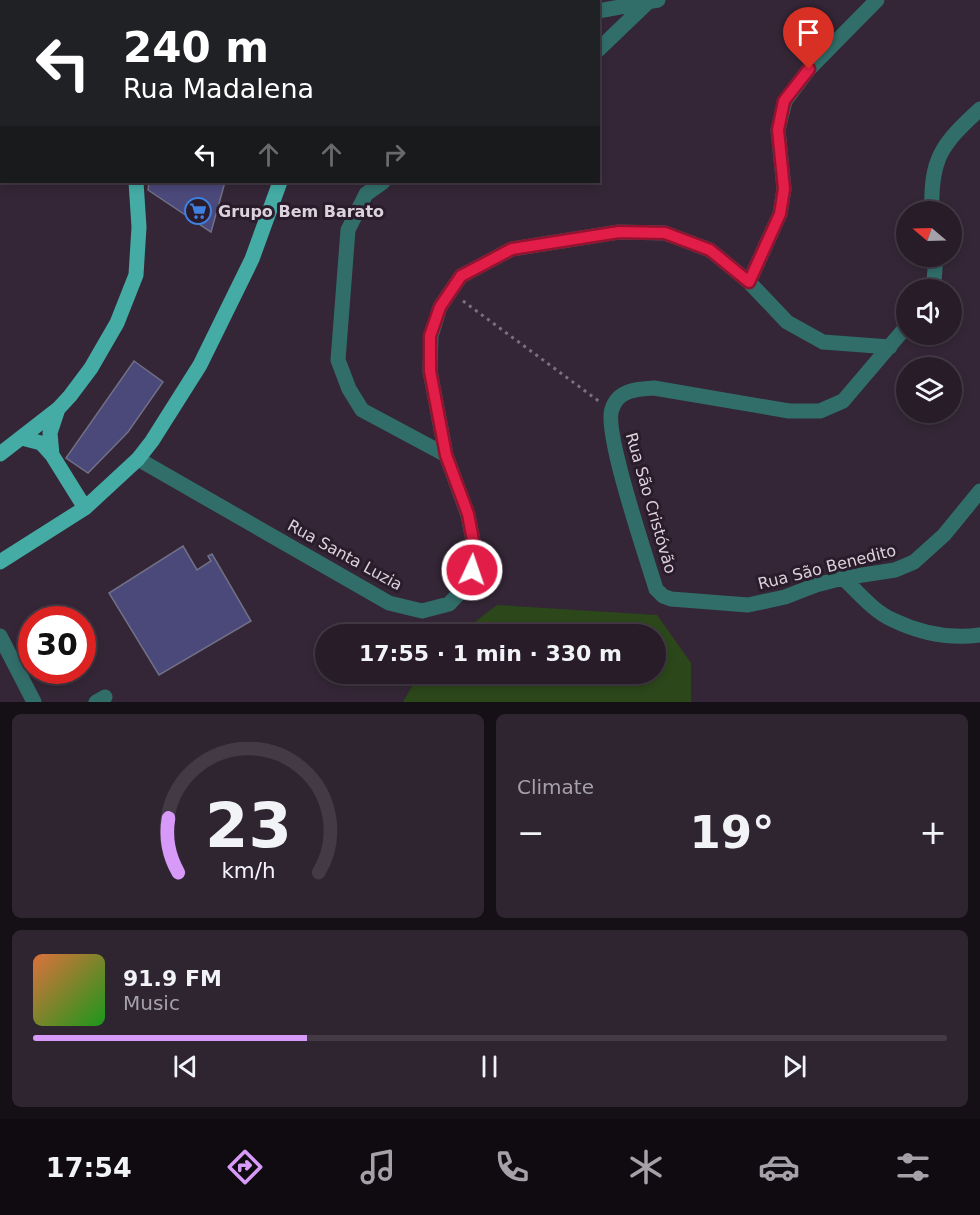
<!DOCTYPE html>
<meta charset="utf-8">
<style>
:root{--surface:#271c28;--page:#2f2530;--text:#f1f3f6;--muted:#a4a1a8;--line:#433a45;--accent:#d89af8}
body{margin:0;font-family:"DejaVu Sans",sans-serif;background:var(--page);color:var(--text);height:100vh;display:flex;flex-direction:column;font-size:22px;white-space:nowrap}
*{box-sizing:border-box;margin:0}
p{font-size:20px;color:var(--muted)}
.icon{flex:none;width:33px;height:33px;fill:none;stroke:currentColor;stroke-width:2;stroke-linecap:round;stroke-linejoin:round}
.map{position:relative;height:702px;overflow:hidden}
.sheet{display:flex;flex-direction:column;gap:12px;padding:12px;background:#150f16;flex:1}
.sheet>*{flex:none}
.top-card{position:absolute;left:0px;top:0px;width:600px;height:183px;box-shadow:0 3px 9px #0003,0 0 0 2px var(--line);background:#202124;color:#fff;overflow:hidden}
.needle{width:39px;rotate:289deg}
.buttons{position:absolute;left:896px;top:201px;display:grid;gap:12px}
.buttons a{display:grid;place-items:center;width:66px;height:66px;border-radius:50%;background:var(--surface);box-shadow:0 3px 9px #0003,0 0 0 2px var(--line);font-size:30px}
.speed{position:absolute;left:18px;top:606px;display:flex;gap:12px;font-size:30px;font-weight:700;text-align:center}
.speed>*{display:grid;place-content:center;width:78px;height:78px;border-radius:50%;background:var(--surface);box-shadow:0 3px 9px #0003,0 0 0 2px var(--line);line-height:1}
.speed .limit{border:9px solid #d22;background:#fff;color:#111}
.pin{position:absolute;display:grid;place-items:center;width:51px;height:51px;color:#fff;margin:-62px -26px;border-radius:50% 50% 50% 0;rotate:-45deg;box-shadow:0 0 6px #0007}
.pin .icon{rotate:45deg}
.me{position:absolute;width:66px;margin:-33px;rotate:3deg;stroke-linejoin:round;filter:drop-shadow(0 0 4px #0008)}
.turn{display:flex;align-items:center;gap:21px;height:126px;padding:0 24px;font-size:27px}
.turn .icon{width:78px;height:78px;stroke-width:2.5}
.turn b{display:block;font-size:42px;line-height:51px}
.lanes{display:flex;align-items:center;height:57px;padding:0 24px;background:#0003;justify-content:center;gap:30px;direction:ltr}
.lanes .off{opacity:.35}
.big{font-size:45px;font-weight:600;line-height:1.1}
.sheet .card{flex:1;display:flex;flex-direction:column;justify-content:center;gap:9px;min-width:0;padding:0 21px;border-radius:9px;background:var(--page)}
.sheet .dial{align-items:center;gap:0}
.dial svg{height:156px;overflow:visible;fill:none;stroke:var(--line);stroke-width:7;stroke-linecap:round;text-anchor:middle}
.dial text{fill:var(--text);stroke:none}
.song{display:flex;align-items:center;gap:18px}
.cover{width:72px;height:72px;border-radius:9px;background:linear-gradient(135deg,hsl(20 70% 55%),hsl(120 70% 35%))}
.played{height:6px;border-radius:3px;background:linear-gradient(90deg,var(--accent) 30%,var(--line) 30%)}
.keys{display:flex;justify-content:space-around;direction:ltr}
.heat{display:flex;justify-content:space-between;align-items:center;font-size:33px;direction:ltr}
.sheet .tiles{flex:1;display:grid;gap:12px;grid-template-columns:1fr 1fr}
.card:last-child{grid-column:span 2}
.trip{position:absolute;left:315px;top:624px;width:351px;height:60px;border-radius:30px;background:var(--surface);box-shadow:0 3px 9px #0003,0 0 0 2px var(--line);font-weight:600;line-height:60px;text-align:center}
.tabs{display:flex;height:96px;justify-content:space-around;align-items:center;background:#100b10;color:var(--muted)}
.tabs .icon{width:42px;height:42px}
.tabs .on{color:var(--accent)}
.tabs b{font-size:27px;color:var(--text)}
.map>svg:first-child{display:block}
</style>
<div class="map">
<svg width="980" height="702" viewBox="0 0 980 702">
<rect width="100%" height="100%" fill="#342636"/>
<path fill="#2c471a" d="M497 605 657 615 691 663V702H403L419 674H656V634H459Z"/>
<path fill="#4b487a" stroke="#707087" stroke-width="1.5" d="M0 0H134L136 2H2V15Z
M187 0H233L232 2Z
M149 182H225L211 232 148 190Z
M134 361 163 382 128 432 88 473 66 458Z
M183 546 197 570 211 561 208 556 212 554 251 621 159 675 109 593Z"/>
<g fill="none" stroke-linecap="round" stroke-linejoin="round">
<path stroke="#7c707e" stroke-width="3" stroke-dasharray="3 4.5" stroke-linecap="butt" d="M463 301 600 402"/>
<path stroke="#316e6a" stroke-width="15" d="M598 11 658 0
M598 50 647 3
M0 165 2 164
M383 182 366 194 348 230 338 360 349 389 362 410 446 455
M932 212C930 158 942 144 980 109
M749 282 780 214 784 189 778 130 785 101 809 69 877 0
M931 290 934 281 936 256
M906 327 843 401 820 411H789L654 388C637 389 618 390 612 409 603 431 647 559 656 589L663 596 671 599 748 605 785 597 816 585 843 578 895 570 914 562 944 535 980 491
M138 459 389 603 422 611 449 604 467 585 476 556 468 515 446 455 430 371 431 336 440 307 461 276 512 249 619 232 665 233 710 250 749 282 787 322 823 342 890 347
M843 578C858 592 874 612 893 620 920 633 951 639 980 635
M0 636 34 702
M96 702 105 697"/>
<path stroke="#44aca5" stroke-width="15" d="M369 2 370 0
M0 39H2
M22 438 41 443 52 455 85 508
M0 454 58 409 70 396 91 368 117 323 136 275 139 227 136 182
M52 455 50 433 58 409
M0 562 85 508 138 459 152 441 200 365 252 259 280 182"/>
</g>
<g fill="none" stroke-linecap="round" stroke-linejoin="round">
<defs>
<path id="route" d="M472 570 476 556 468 514 446 455 430 371V336L440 307 461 276 512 249 619 232 665 233 710 250 749 282 780 214 784 189 778 130 784 101 809 69"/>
</defs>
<use href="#route" stroke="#92132f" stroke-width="15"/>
<use href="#route" stroke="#e11d48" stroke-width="10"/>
</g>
<defs>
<symbol id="supermarket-ring" viewBox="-11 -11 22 22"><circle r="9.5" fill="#2a1c2b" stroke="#3f7fe0" stroke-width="1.5"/><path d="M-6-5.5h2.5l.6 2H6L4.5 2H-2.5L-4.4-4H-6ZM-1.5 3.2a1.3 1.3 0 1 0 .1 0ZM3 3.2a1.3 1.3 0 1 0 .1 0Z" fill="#3f7fe0"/></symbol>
</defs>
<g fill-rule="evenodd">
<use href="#supermarket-ring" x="183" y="196" width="30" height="30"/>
</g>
<g text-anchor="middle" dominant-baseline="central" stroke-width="6" stroke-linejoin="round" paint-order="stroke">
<g font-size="16" font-weight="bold" fill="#dcd2dd" stroke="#2a1c2b" text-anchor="start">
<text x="218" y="211">Grupo Bem Barato</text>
</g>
<g font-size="16" fill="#dcd2dd" stroke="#2a1c2b">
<text transform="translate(651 503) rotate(74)">Rua São Cristóvão</text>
<text transform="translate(345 555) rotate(29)">Rua Santa Luzia</text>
<text transform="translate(827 567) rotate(-14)">Rua São Benedito</text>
</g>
</g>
</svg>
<div class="buttons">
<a><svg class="needle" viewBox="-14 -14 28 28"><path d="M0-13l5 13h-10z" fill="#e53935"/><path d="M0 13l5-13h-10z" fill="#a4a1a8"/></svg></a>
<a><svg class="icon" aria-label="sound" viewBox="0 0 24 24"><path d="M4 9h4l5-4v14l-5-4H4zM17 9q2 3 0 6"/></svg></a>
<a><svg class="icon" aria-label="layers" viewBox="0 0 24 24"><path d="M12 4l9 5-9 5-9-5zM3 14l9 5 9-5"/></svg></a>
</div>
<div class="speed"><div class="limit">30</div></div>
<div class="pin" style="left:809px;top:69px;background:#d93025"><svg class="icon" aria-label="arrive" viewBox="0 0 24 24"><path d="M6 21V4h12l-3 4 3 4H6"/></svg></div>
<svg class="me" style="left:472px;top:570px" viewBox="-20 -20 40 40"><circle r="17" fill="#e11d48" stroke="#fff" stroke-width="3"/><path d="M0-11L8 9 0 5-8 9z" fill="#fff"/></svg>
<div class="trip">17:55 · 1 min · 330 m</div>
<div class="top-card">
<div class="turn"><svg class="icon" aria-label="left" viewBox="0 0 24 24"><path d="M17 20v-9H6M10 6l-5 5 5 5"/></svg><div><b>240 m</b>Rua Madalena</div></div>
<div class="lanes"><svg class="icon" aria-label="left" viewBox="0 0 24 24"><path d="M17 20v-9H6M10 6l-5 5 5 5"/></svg><svg class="icon off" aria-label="ahead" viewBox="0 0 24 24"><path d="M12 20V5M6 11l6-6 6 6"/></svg><svg class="icon off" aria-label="ahead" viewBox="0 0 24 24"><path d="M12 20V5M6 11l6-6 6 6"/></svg><svg class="icon off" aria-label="right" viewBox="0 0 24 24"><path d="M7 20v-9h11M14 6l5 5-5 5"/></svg></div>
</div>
</div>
<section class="sheet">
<div class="tiles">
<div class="card dial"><svg viewBox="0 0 100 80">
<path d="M14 69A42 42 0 1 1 86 69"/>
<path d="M14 69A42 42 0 0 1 9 41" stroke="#d89af8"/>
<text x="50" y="56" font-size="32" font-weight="700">23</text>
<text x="50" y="72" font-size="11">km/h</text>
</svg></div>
<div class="card"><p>Climate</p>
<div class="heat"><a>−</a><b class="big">19°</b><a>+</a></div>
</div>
<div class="card">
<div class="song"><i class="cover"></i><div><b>91.9 FM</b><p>Music</p></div></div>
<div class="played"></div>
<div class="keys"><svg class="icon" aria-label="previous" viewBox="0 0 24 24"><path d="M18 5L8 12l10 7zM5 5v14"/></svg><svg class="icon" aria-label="pause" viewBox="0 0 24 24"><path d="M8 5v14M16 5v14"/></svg><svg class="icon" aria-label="next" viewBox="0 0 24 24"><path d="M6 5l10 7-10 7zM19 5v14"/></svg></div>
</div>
</div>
</section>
<nav class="tabs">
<b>17:54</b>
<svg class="icon on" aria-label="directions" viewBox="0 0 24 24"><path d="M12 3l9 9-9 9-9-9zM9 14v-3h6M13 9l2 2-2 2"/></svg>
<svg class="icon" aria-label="music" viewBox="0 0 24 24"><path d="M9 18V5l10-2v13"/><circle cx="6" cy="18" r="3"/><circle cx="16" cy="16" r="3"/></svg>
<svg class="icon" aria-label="phone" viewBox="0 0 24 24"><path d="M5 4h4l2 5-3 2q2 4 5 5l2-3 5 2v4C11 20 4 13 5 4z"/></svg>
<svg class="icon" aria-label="climate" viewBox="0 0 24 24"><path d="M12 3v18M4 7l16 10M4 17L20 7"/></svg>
<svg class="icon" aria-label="car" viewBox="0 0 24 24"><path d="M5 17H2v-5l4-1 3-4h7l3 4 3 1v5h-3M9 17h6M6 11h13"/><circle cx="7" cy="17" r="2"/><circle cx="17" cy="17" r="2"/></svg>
<svg class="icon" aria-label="filters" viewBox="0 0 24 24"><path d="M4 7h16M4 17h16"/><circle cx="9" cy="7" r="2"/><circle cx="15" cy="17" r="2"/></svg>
</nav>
